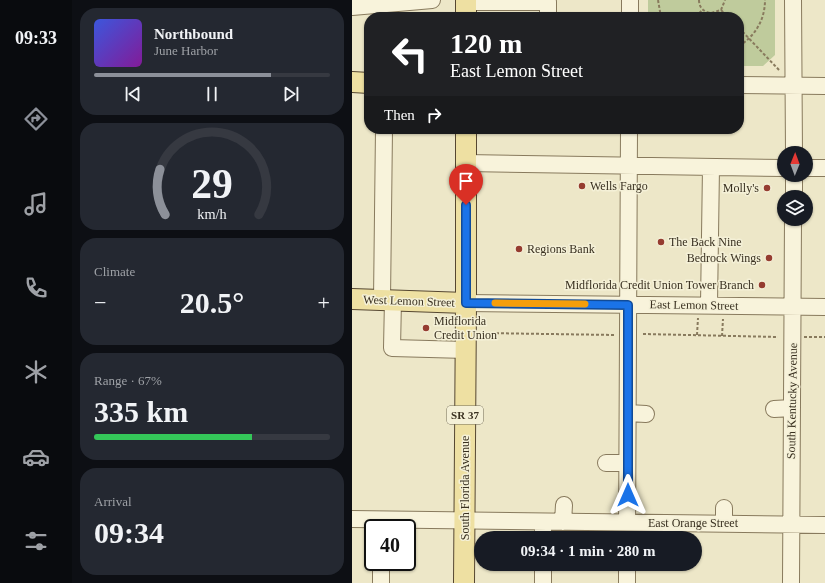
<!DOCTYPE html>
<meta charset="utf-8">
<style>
:root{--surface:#171b24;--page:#242831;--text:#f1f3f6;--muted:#9ea1a6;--line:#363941;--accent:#8c9099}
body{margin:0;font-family:Georgia,serif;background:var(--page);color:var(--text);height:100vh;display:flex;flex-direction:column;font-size:15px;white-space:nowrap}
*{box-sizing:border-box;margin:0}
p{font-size:13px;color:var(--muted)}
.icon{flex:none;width:22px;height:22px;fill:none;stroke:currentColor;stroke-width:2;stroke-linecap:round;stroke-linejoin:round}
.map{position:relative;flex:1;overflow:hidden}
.details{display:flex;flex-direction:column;gap:8px;padding:8px;background:#0d0f14;width:280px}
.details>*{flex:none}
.guide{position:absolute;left:12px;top:12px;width:380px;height:122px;border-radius:16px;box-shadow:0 1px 3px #0004;background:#202124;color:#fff;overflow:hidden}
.needle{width:26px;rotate:1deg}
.fabs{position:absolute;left:425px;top:146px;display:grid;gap:8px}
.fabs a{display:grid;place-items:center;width:36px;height:36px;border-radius:50%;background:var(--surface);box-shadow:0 1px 3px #0004;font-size:20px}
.speed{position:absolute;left:12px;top:519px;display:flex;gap:8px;font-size:20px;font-weight:700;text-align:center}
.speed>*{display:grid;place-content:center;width:52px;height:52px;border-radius:50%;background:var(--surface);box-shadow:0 1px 3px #0004;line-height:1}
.speed .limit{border:2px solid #111;border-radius:6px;background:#fff;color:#111}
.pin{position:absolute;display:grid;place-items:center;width:34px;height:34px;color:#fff;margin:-41px -17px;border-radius:50% 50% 50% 0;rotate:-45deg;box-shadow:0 0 4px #0007}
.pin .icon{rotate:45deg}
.me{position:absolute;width:44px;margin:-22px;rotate:0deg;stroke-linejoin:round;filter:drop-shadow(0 0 3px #0008)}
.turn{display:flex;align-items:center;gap:14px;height:84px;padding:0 20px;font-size:18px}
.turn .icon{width:52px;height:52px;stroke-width:2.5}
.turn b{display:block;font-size:28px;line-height:34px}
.then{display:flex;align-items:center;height:38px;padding:0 20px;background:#0003;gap:8px;font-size:15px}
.big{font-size:30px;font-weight:700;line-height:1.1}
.details .card{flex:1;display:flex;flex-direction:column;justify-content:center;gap:6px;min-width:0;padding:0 14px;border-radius:16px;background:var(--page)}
.details .dial{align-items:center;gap:0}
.dial svg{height:104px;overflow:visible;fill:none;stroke:var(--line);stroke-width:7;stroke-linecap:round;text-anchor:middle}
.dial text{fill:var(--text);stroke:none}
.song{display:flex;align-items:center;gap:12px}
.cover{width:48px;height:48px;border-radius:6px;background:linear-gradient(135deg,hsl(230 70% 55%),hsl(290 70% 35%))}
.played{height:4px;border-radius:2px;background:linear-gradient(90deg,var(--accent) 75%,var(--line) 75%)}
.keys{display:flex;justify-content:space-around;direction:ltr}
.heat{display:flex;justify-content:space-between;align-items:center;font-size:22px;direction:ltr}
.charge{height:6px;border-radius:3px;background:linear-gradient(90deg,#34c759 67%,var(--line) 0)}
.trip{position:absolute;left:122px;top:531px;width:228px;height:40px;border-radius:20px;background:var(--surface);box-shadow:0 1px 3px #0004;font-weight:700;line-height:40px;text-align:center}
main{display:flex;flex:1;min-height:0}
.dock{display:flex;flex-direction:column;width:72px;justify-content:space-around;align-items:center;background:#090b0e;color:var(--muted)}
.dock .icon{width:28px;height:28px}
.dock .selected{color:var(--accent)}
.dock b{font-size:18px;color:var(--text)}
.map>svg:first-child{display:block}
</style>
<main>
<nav class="dock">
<b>09:33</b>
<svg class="icon selected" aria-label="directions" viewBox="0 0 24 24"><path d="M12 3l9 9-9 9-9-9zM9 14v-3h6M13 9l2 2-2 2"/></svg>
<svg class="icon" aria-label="music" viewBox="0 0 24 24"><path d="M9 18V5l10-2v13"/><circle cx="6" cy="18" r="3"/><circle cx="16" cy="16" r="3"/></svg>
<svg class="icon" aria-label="phone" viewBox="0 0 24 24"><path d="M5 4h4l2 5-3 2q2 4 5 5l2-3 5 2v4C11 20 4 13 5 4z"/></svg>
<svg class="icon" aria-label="climate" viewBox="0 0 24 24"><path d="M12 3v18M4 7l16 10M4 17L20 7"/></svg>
<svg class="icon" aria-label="car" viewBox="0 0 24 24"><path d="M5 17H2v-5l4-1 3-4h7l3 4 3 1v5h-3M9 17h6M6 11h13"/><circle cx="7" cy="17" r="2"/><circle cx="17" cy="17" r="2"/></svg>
<svg class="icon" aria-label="filters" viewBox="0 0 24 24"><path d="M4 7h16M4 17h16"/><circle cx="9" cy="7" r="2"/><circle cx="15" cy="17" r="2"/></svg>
</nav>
<section class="details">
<div class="card">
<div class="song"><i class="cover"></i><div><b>Northbound</b><p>June Harbor</p></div></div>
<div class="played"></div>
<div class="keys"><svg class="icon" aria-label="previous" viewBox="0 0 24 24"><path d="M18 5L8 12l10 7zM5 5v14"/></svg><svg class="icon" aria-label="pause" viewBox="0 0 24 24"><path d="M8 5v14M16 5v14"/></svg><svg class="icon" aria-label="next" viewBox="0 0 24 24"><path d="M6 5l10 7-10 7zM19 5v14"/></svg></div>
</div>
<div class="card dial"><svg viewBox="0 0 100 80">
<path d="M14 69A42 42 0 1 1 86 69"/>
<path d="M14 69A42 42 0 0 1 10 34" stroke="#8c9099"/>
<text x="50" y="56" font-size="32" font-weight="700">29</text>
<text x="50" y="72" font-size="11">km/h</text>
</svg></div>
<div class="card"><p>Climate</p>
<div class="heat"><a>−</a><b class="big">20.5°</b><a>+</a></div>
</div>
<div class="card"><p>Range · 67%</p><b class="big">335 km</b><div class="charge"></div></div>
<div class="card"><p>Arrival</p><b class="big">09:34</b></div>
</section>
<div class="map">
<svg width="473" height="583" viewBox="0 0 473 583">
<rect width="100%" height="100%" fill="#ede7c8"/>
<path fill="#bfcb9c" d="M296 0H423V55L411 66H387V17H296Z"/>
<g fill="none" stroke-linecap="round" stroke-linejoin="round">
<defs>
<path id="minor" d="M441 0 442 153
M114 2H196V17
M0 7 80 0
M278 17V0
M387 85 473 86
M114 163 432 168
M454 168H473
M442 197V175
M30 300 32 129
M41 300 40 348 114 350
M114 303 473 307
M357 305 359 167
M422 409 440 408
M276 413 294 414
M254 463H275
M0 519 473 525
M211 522 212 505
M372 524V508
M191 538V522
M275 538 277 129
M29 583V562
M191 583V564
M275 583V564
M439 583 441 219"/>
<path id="major" d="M114 0V17
M0 82 17 83
M0 299 114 303
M112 583 114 303V129"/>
</defs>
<use href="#minor" stroke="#887a5d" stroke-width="18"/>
<use href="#major" stroke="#564731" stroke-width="22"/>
<path stroke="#887a5d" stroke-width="2" stroke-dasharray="3 2" stroke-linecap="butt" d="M306 0 309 17
M347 0C347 8 352 12 359 13L369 10 373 0
M369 10 376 17
M344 17 350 10
M387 28 428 71
M387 46C403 36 413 20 413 0
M129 333 263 335
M291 334 426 337
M345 335 346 318
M370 336 371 319
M452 337H473"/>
<use href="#minor" stroke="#f8f3db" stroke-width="16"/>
<use href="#major" stroke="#eee0a2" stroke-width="20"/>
</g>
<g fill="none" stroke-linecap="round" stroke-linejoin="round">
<defs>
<path id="route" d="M114 205V303L276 305V495"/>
</defs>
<use href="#route" stroke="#114b97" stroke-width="10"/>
<use href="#route" stroke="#1a73e8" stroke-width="7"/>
<path stroke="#f59e0b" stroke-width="7" d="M143 303 233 304"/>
</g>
<g fill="#953c30" stroke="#f4f0d7" stroke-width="1.5">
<circle cx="230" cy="186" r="4"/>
<circle cx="415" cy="188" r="4"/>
<circle cx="309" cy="242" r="4"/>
<circle cx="167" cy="249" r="4"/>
<circle cx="417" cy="258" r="4"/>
<circle cx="410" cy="285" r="4"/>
<circle cx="74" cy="328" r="4"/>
</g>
<g text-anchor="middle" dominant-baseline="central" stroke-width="3" stroke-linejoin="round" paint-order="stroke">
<rect fill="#f4f0d7" stroke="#716a57" stroke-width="1" x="95" y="406" width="36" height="18" rx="3"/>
<g font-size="11" font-weight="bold" fill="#393020">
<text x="113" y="415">SR 37</text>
</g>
<g font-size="12" fill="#393020" stroke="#f4f0d7" text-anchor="start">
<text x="238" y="186">Wells Fargo</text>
<text x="407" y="188" text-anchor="end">Molly's</text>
<text x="317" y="242">The Back Nine</text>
<text x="175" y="249">Regions Bank</text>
<text x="409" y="258" text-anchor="end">Bedrock Wings</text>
<text x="402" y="285" text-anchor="end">Midflorida Credit Union Tower Branch</text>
<text x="82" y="321">Midflorida<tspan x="82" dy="14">Credit Union</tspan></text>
</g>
<g font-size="12" fill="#393020" stroke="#f4f0d7">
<text transform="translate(57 301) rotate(2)">West Lemon Street</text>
<text transform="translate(342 305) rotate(1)">East Lemon Street</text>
<text transform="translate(440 401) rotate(-89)">South Kentucky Avenue</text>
<text transform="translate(113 488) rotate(-90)">South Florida Avenue</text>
<text x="341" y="523">East Orange Street</text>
</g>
</g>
</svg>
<div class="fabs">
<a><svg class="needle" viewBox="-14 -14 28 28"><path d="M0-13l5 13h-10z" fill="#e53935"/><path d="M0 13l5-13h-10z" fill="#9ea1a6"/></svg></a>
<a><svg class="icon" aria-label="layers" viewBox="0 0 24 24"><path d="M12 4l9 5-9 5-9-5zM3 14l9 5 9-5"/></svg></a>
</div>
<div class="speed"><div class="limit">40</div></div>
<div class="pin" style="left:114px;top:205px;background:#d93025"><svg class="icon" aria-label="arrive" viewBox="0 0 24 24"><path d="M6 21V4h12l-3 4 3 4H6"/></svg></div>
<svg class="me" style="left:276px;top:495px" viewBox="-20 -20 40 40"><path d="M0-17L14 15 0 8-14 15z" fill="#1a73e8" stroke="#fff" stroke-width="4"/></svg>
<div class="trip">09:34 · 1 min · 280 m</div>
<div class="guide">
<div class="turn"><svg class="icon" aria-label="left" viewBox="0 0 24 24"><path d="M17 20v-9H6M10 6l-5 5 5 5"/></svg><div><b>120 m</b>East Lemon Street</div></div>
<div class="then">Then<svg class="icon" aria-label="right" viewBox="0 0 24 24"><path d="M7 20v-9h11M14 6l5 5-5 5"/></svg></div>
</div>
</div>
</main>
